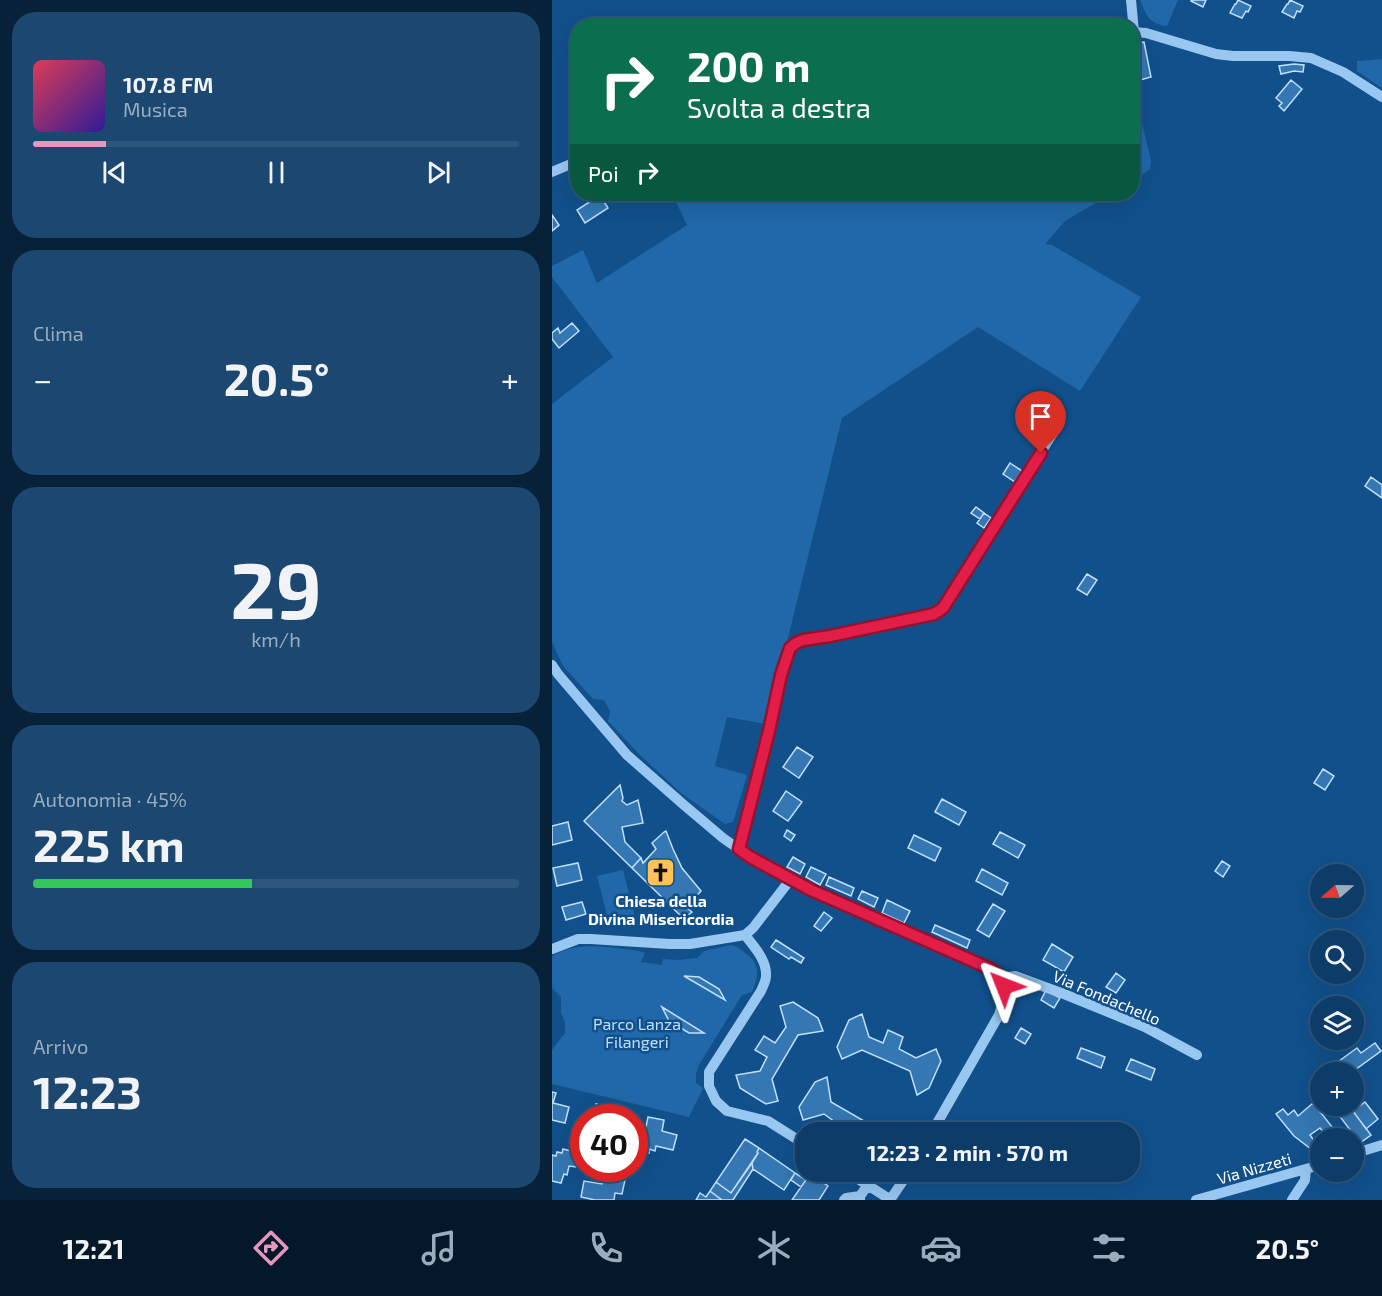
<!DOCTYPE html>
<html lang="it">
<meta charset="utf-8">
<style>
:root{--surface:#0d3c68;--page:#1b4771;--text:#f1f3f6;--muted:#9aadc0;--line:#2d567c;--accent:#e797bd}
body{margin:0;font-family:"Exo 2",sans-serif;background:var(--page);color:var(--text);height:100vh;display:flex;flex-direction:column;font-size:22px;white-space:nowrap}
*{box-sizing:border-box;margin:0}
p{font-size:20px;color:var(--muted)}
.icon{flex:none;width:33px;height:33px;fill:none;stroke:currentColor;stroke-width:2;stroke-linecap:round;stroke-linejoin:round}
.map{position:relative;flex:1;overflow:hidden}
.side{display:flex;flex-direction:column;gap:12px;padding:12px;background:#072139;width:552px}
.side>*{flex:none}
.banner{position:absolute;left:18px;top:18px;width:570px;height:183px;border-radius:24px;box-shadow:0 6px 24px #0002,0 0 0 2px var(--line);background:#0b6e4f;color:#fff;overflow:hidden}
.needle{width:39px;rotate:250deg}
.buttons{position:absolute;left:758px;top:864px;display:grid;gap:12px}
.buttons a{display:grid;place-items:center;width:54px;height:54px;border-radius:50%;background:var(--surface);box-shadow:0 6px 24px #0002,0 0 0 2px var(--line);font-size:30px}
.speed{position:absolute;left:18px;top:1104px;display:flex;gap:12px;font-size:30px;font-weight:700;text-align:center}
.speed>*{display:grid;place-content:center;width:78px;height:78px;border-radius:50%;background:var(--surface);box-shadow:0 6px 24px #0002,0 0 0 2px var(--line);line-height:1}
.speed .limit{border:9px solid #d22;background:#fff;color:#111}
.pin{position:absolute;display:grid;place-items:center;width:51px;height:51px;color:#fff;margin:-62px -26px;border-radius:50% 50% 50% 0;rotate:-45deg;box-shadow:0 0 6px #0007}
.pin .icon{rotate:45deg}
.me{position:absolute;width:66px;margin:-33px;rotate:315deg;stroke-linejoin:round;filter:drop-shadow(0 0 4px #0008)}
.turn{display:flex;align-items:center;gap:21px;height:126px;padding:0 18px;font-size:27px}
.turn .icon{width:78px;height:78px;stroke-width:2.5}
.turn b{display:block;font-size:42px;line-height:51px}
.then{display:flex;align-items:center;height:57px;padding:0 18px;background:#0003;gap:12px;font-size:22px}
.big{font-size:45px;font-weight:700;line-height:1.1}
.side .card{flex:1;display:flex;flex-direction:column;justify-content:center;gap:9px;min-width:0;padding:0 21px;border-radius:24px;background:var(--page)}
.side .dial{align-items:center;gap:0}
.dial b{font-size:78px;line-height:1}
.song{display:flex;align-items:center;gap:18px}
.cover{width:72px;height:72px;border-radius:9px;background:linear-gradient(135deg,hsl(350 70% 55%),hsl(250 70% 35%))}
.played{height:6px;border-radius:3px;background:linear-gradient(90deg,var(--accent) 15%,var(--line) 15%)}
.keys{display:flex;justify-content:space-around;direction:ltr}
.heat{display:flex;justify-content:space-between;align-items:center;font-size:33px;direction:ltr}
.charge{height:9px;border-radius:4px;background:linear-gradient(90deg,#34c759 45%,var(--line) 0)}
.trip{position:absolute;left:243px;top:1122px;width:345px;height:60px;border-radius:24px;background:var(--surface);box-shadow:0 6px 24px #0002,0 0 0 2px var(--line);font-weight:700;line-height:60px;text-align:center}
.menu{display:flex;height:96px;justify-content:space-around;align-items:center;background:#05182a;color:var(--muted)}
.menu .icon{width:42px;height:42px}
.menu .selected{color:var(--accent)}
.menu b{font-size:27px;color:var(--text)}
main{display:flex;flex:1;min-height:0}
.map>svg:first-child{display:block}
</style>
<main>
<section class="side">
<div class="card">
<div class="song"><i class="cover"></i><div><b>107.8 FM</b><p>Musica</p></div></div>
<div class="played"></div>
<div class="keys"><svg class="icon" aria-label="previous" viewBox="0 0 24 24"><path d="M18 5L8 12l10 7zM5 5v14"/></svg><svg class="icon" aria-label="pause" viewBox="0 0 24 24"><path d="M8 5v14M16 5v14"/></svg><svg class="icon" aria-label="next" viewBox="0 0 24 24"><path d="M6 5l10 7-10 7zM19 5v14"/></svg></div>
</div>
<div class="card"><p>Clima</p>
<div class="heat"><a>−</a><b class="big">20.5°</b><a>+</a></div>
</div>
<div class="card dial"><b>29</b><p>km/h</p></div>
<div class="card"><p>Autonomia · 45%</p><b class="big">225 km</b><div class="charge"></div></div>
<div class="card"><p>Arrivo</p><b class="big">12:23</b></div>
</section>
<div class="map">
<svg width="830" height="1200" viewBox="0 0 830 1200">
<rect width="100%" height="100%" fill="#11508b"/>
<path fill="#2068a9" d="M588 0H626L615 26C597 24 594 15 588 0Z
M830 59V88L805 71V61Z
M581 86 599 160 598 169 581 181Z
M120 194H559L513 221 493 244 500 245 589 297 528 391 426 327 290 418 236 638 213 724 175 717 163 766 195 775 181 822 173 824 129 793 89 756 56 721 58 711 52 700 41 699 11 666 0 642V404L61 357 0 277V266L31 250 45 283 135 225Z
M71 870 83 917 57 923 45 876Z
M179 945C184 946 187 948 192 952 209 964 207 975 200 992L190 995 147 1065 144 1073V1083L151 1088C147 1098 141 1107 137 1117L0 1084V1050L13 1033V1022L9 1013V997L0 988V956C28 940 57 948 87 951L93 953 89 962 110 965 111 959 126 960 145 958 152 951Z"/>
<path fill="#3577b3" stroke="#bfe0fc" stroke-width="1.5" d="M639 0H654L651 7 639 1Z
M686 0 699 6 696 12 694 11 690 18 678 13 683 4H684Z
M738 0 751 6 748 12 745 11 742 18 730 12 735 4H736Z
M592 42 599 77 588 80 587 75 585 76 580 60V44Z
M742 64 752 65 751 72 742 71 729 74 727 66Z
M739 80 750 89 732 111 727 106 730 103 724 98Z
M48 195 56 208 33 223 25 210Z
M0 215 7 225 0 231Z
M20 323 27 331 7 348 0 339V333L6 328 8 333Z
M458 463 470 471 463 482 451 474Z
M819 477 830 485V498L813 486Z
M424 507 432 513 428 519 419 513Z
M432 513 439 518 432 528 425 523Z
M535 574 545 580 535 595 525 589Z
M245 747 261 757 247 778 231 767Z
M771 769 782 776 773 790 762 783Z
M68 785 71 798 70 801 75 805 86 800 91 823 70 827 73 842 89 858 80 868 32 821Z
M234 791 250 802 236 821 221 811Z
M390 799 414 812 407 825 383 812Z
M16 822 20 840 0 845V826Z
M235 830 243 835 239 841 232 836Z
M114 831 121 849 130 868 149 891 134 907 140 912 132 919 80 868 89 858 91 863 104 849 100 843 112 832Z
M448 832 473 845 466 858 441 844Z
M362 835 389 848 383 861 356 848Z
M241 857 253 864 248 874 235 867Z
M670 861 678 866 671 877 663 871Z
M26 863 30 880 5 886 1 868Z
M259 867 274 874 268 885 254 877Z
M430 869 456 883 450 895 424 881Z
M277 877 302 888 299 896 274 885Z
M310 891 326 898 322 907 306 899Z
M335 900 358 911 352 923 330 913Z
M30 902 34 914 14 920 10 907Z
M441 904 453 911 437 937 425 930Z
M272 912 280 918 269 931 262 926Z
M383 925 418 940 415 948 380 932Z
M224 940 252 958 249 963 239 957 237 959 219 947Z
M500 944 521 957 512 972 491 960Z
M564 973 573 980 564 993 554 987Z
M132 976 147 977 167 989 173 1000Z
M494 990 508 998 502 1008 489 1000Z
M241 1002 266 1018 271 1031 246 1035 220 1079 226 1101 214 1104 188 1088 184 1075 208 1071 215 1057 203 1050 212 1036 223 1043 234 1027 228 1006Z
M110 1007 152 1033H137L117 1021Z
M310 1014 317 1037 331 1043 336 1030 351 1037 347 1049 364 1058 384 1049 389 1061 377 1088 365 1095 358 1071 310 1050 290 1059 285 1047 297 1020Z
M469 1028 479 1034 473 1044 463 1038Z
M823 1043 829 1051 800 1072H772L805 1048 809 1053Z
M529 1048 553 1057 549 1068 525 1058Z
M579 1059 603 1069 599 1080 574 1070Z
M275 1077 279 1102 324 1128 345 1122 348 1132H283L287 1125 272 1114 251 1120 247 1107 263 1082Z
M0 1092 4 1093 1 1103 17 1107 13 1123 0 1120Z
M813 1102 826 1119 814 1129 801 1111Z
M761 1103 781 1128 773 1134 768 1128 758 1135 765 1145 759 1149 742 1136 724 1114 731 1109 736 1115 742 1110 746 1116Z
M44 1104 58 1107 56 1117 59 1118H37L38 1113 42 1114Z
M780 1106H797L819 1135 808 1143Z
M96 1117 112 1120 110 1131 125 1135 121 1150 104 1146 103 1151 97 1149V1153L82 1150 84 1134 92 1136Z
M193 1139 207 1148 205 1152 206 1153 179 1193 164 1182Z
M207 1148 243 1173 232 1190 201 1169 200 1163 206 1153 205 1152Z
M11 1149 27 1153 24 1167 17 1166 15 1175 12 1174 9 1183 0 1181V1155L4 1156 5 1152 10 1153Z
M200 1163 201 1169 181 1200H170L158 1191 164 1182 179 1193Z
M243 1173 254 1180 249 1187 239 1180Z
M258 1174 276 1186 267 1200H240Z
M56 1177 73 1180 70 1194 63 1193 62 1200H43L29 1197 32 1181 50 1184 51 1180 55 1181Z
M158 1191 170 1200H144L148 1193 154 1197Z"/>
<g fill="none" stroke-linecap="round" stroke-linejoin="round">
<path stroke="#98c7f1" stroke-width="10" d="M579 0 582 32
M580 32 594 33 664 54 681 56H737L759 58 791 72 830 97
M0 172 26 161
M0 665 6 674 75 755 132 805 171 838 198 857 259 890 439 969 450 978C453 993 451 1001 447 1015L380 1132
M187 849 217 731 229 675 238 647 244 643 251 640 278 635 382 614 387 612 501 433
M193 935C202 947 215 960 214 976 214 981 211 986 209 991L157 1072V1086L164 1101 175 1111 216 1121 254 1145
M0 949 26 939H39L117 944H138L193 935 201 928 238 880
M450 978 463 976 512 994 593 1027 645 1055
M801 1154 830 1145
M295 1172 339 1200
M292 1200 294 1198 308 1196
M308 1200V1196L316 1185
M338 1200 357 1172
M644 1200 768 1165
M740 1200 753 1180 754 1169"/>
</g>
<g fill="none" stroke-linecap="round" stroke-linejoin="round">
<defs>
<path id="route" d="M452 986 450 978 439 969 259 890 198 857 187 849 217 731 229 675 238 648 244 643 251 640 278 636 382 614 391 608 489 453"/>
</defs>
<use href="#route" stroke="#92132f" stroke-width="15"/>
<use href="#route" stroke="#e11d48" stroke-width="10"/>
</g>
<defs>
<symbol id="church-square" viewBox="-11 -11 22 22"><rect x="-9" y="-9" width="18" height="18" rx="4" fill="#ffc259" stroke="#11508b"/><path d="M-1.2-6h2.4v3.5h3.3v2.4h-3.3V6h-2.4V-.1h-3.3v-2.4h3.3Z" fill="#111"/></symbol>
</defs>
<g fill-rule="evenodd">
<use href="#church-square" x="92" y="856" width="33" height="33"/>
</g>
<g text-anchor="middle" dominant-baseline="central" stroke-width="5" stroke-linejoin="round" paint-order="stroke">
<g font-size="16" font-weight="bold" fill="#fff" stroke="#11508b">
<text x="109" y="900">Chiesa della<tspan x="109" dy="18">Divina Misericordia</tspan></text>
</g>
<g font-size="16" fill="#fff" stroke="#11508b">
<text transform="translate(555 997) rotate(23)">Via Fondachello</text>
<text transform="translate(702 1168) rotate(-16)">Via Nizzeti</text>
</g>
<g font-size="16" fill="#bfe0fc" stroke="#11508b">
<text x="85" y="1023">Parco Lanza<tspan x="85" dy="18">Filangeri</tspan></text>
</g>
</g>
</svg>
<div class="buttons">
<a><svg class="needle" viewBox="-14 -14 28 28"><path d="M0-13l5 13h-10z" fill="#e53935"/><path d="M0 13l5-13h-10z" fill="#9aadc0"/></svg></a>
<a><svg class="icon" aria-label="search" viewBox="0 0 24 24"><circle cx="10" cy="10" r="6"/><path d="M15 15l6 6"/></svg></a>
<a><svg class="icon" aria-label="layers" viewBox="0 0 24 24"><path d="M12 4l9 5-9 5-9-5zM3 14l9 5 9-5"/></svg></a>
<a>+</a>
<a>−</a>
</div>
<div class="speed"><div class="limit">40</div></div>
<div class="pin" style="left:489px;top:453px;background:#d93025"><svg class="icon" aria-label="arrive" viewBox="0 0 24 24"><path d="M6 21V4h12l-3 4 3 4H6"/></svg></div>
<svg class="me" style="left:452px;top:986px" viewBox="-20 -20 40 40"><path d="M0-17L14 15 0 8-14 15z" fill="#e11d48" stroke="#fff" stroke-width="4"/></svg>
<div class="trip">12:23 · 2 min · 570 m</div>
<div class="banner">
<div class="turn"><svg class="icon" aria-label="right" viewBox="0 0 24 24"><path d="M7 20v-9h11M14 6l5 5-5 5"/></svg><div><b>200 m</b>Svolta a destra</div></div>
<div class="then">Poi<svg class="icon" aria-label="right" viewBox="0 0 24 24"><path d="M7 20v-9h11M14 6l5 5-5 5"/></svg></div>
</div>
</div>
</main>
<nav class="menu">
<b>12:21</b>
<svg class="icon selected" aria-label="directions" viewBox="0 0 24 24"><path d="M12 3l9 9-9 9-9-9zM9 14v-3h6M13 9l2 2-2 2"/></svg>
<svg class="icon" aria-label="music" viewBox="0 0 24 24"><path d="M9 18V5l10-2v13"/><circle cx="6" cy="18" r="3"/><circle cx="16" cy="16" r="3"/></svg>
<svg class="icon" aria-label="phone" viewBox="0 0 24 24"><path d="M5 4h4l2 5-3 2q2 4 5 5l2-3 5 2v4C11 20 4 13 5 4z"/></svg>
<svg class="icon" aria-label="climate" viewBox="0 0 24 24"><path d="M12 3v18M4 7l16 10M4 17L20 7"/></svg>
<svg class="icon" aria-label="car" viewBox="0 0 24 24"><path d="M5 17H2v-5l4-1 3-4h7l3 4 3 1v5h-3M9 17h6M6 11h13"/><circle cx="7" cy="17" r="2"/><circle cx="17" cy="17" r="2"/></svg>
<svg class="icon" aria-label="filters" viewBox="0 0 24 24"><path d="M4 7h16M4 17h16"/><circle cx="9" cy="7" r="2"/><circle cx="15" cy="17" r="2"/></svg>
<b>20.5°</b>
</nav>
